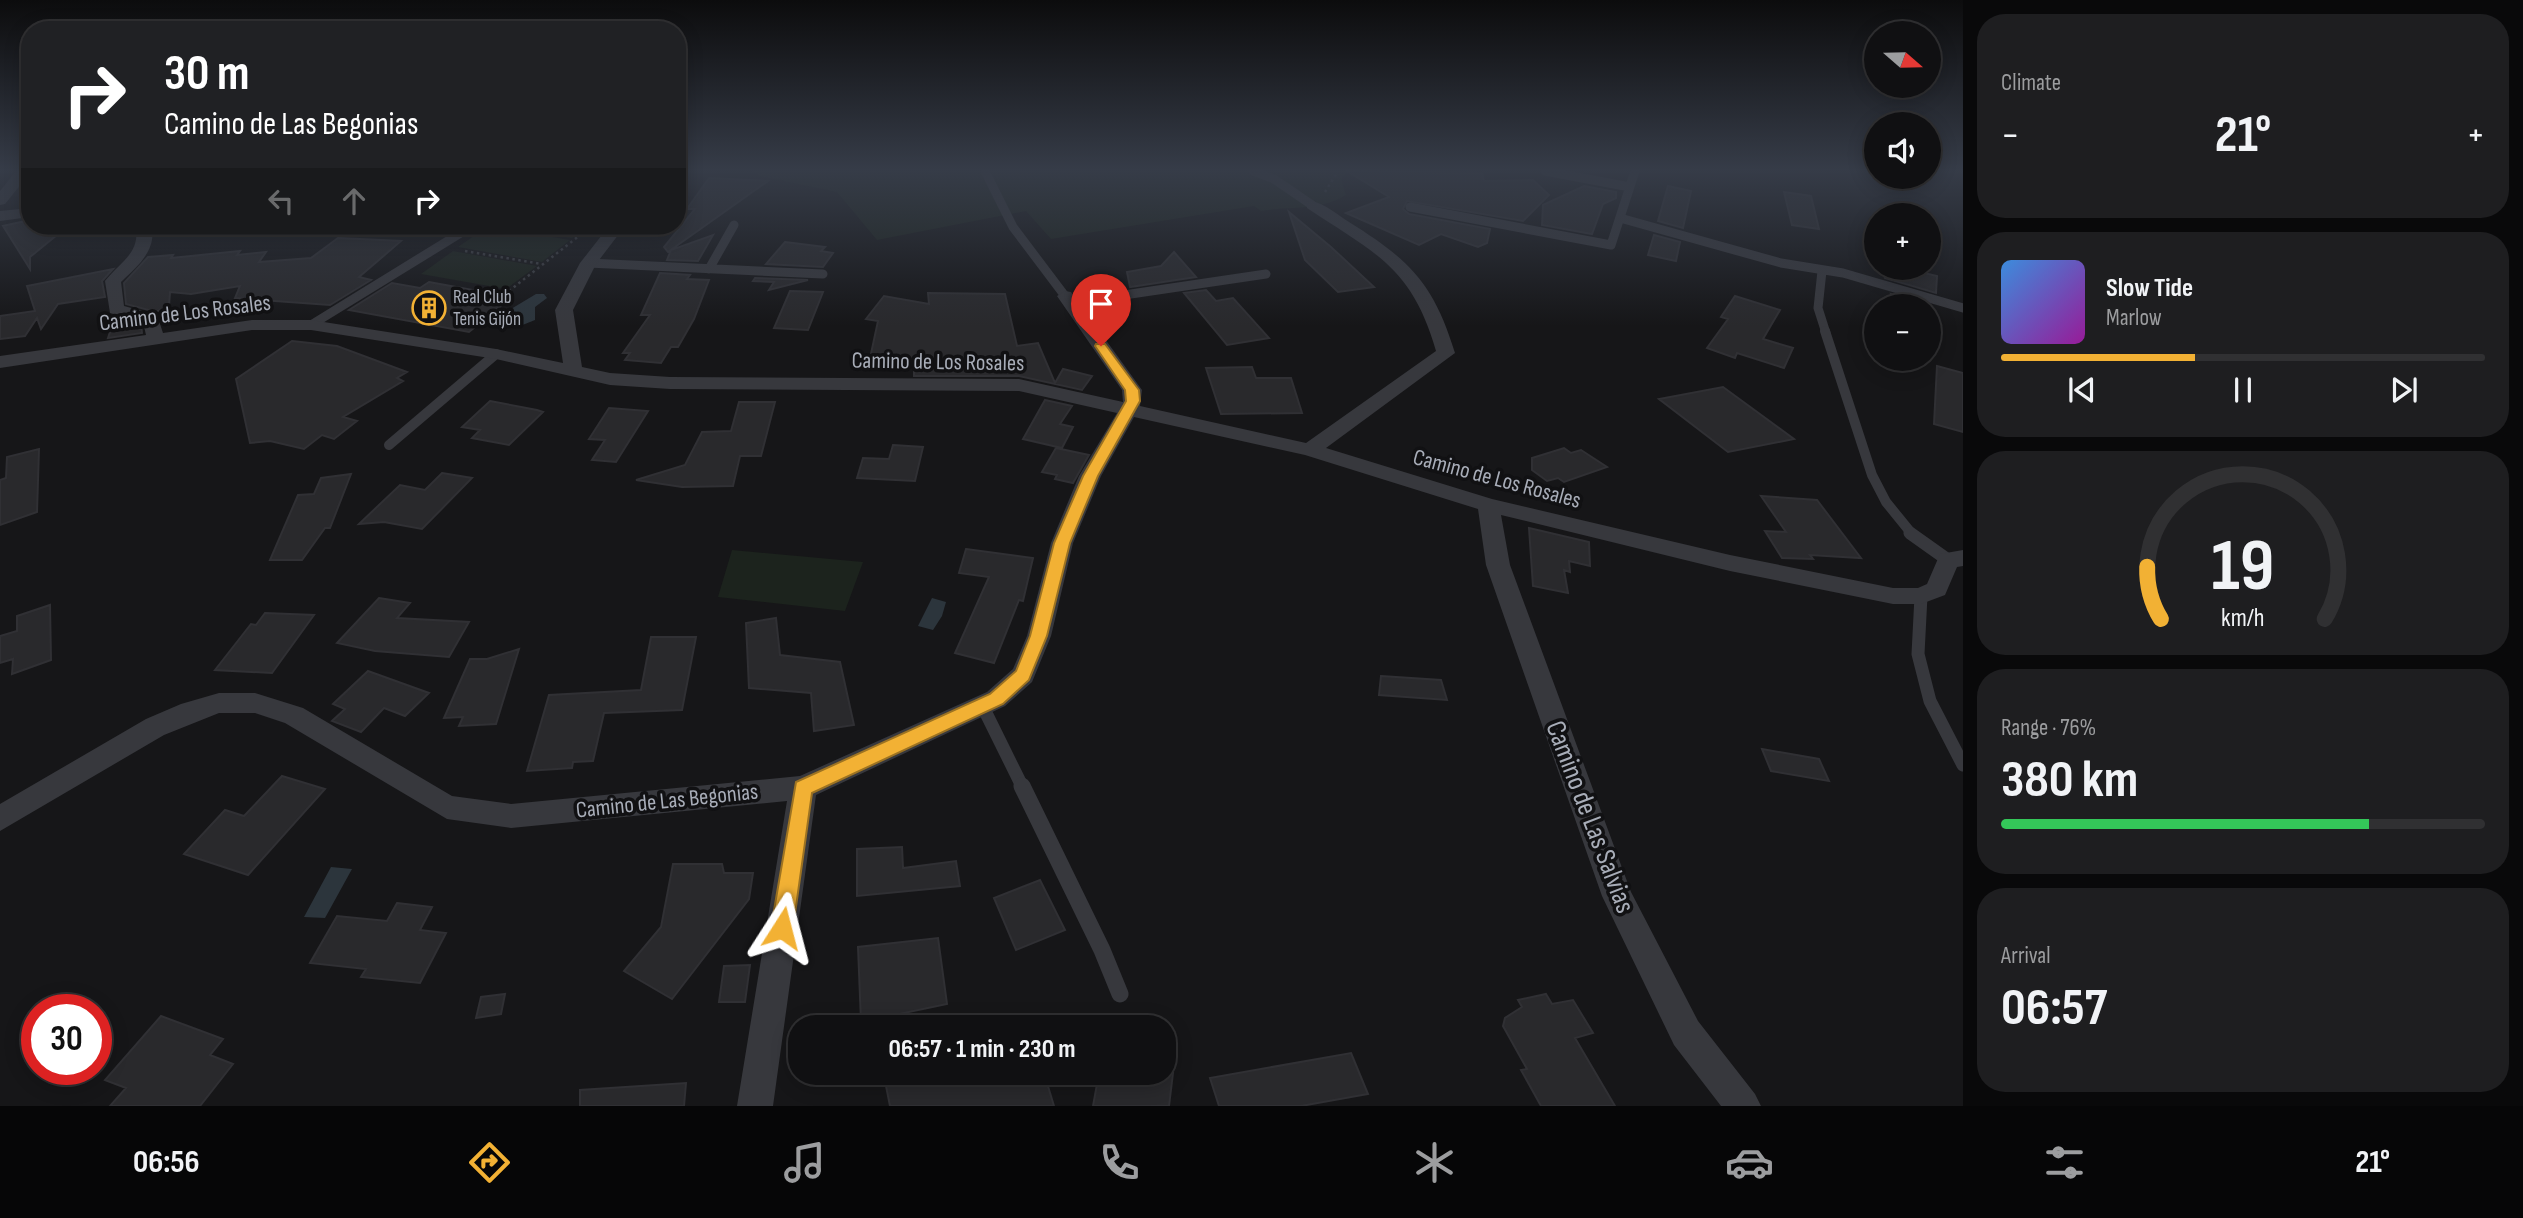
<!DOCTYPE html>
<meta charset="utf-8">
<style>
:root{--surface:#101012;--page:#1e1e20;--text:#f1f3f6;--muted:#9c9d9f;--line:#303032;--accent:#f2b134}
body{margin:0;font-family:"Sofia Sans Condensed",sans-serif;background:var(--page);color:var(--text);height:100vh;display:flex;flex-direction:column;font-size:26px;white-space:nowrap}
*{box-sizing:border-box;margin:0}
p{font-size:23px;color:var(--muted)}
.icon{flex:none;width:38px;height:38px;fill:none;stroke:currentColor;stroke-width:2;stroke-linecap:round;stroke-linejoin:round}
.map{position:relative;flex:1;overflow:hidden}
.side{display:flex;flex-direction:column;gap:14px;padding:14px;background:#09090a;width:560px}
.side>*{flex:none}
.banner{position:absolute;left:21px;top:21px;width:665px;height:214px;border-radius:28px;box-shadow:0 4px 18px #0003,0 0 0 2px var(--line);background:#202124;color:#fff;overflow:hidden}
.needle{width:46px;rotate:110deg}
.tools{position:absolute;left:1864px;top:21px;display:grid;gap:14px}
.tools a{display:grid;place-items:center;width:77px;height:77px;border-radius:50%;background:var(--surface);box-shadow:0 4px 18px #0003,0 0 0 2px var(--line);font-size:35px}
.speed{position:absolute;left:21px;top:994px;display:flex;gap:14px;font-size:35px;font-weight:700;text-align:center}
.speed>*{display:grid;place-content:center;width:91px;height:91px;border-radius:50%;background:var(--surface);box-shadow:0 4px 18px #0003,0 0 0 2px var(--line);line-height:1}
.speed .limit{border:10px solid #d22;background:#fff;color:#111}
.pin{position:absolute;display:grid;place-items:center;width:60px;height:60px;color:#fff;margin:-72px -30px;border-radius:50% 50% 50% 0;rotate:-45deg;box-shadow:0 0 7px #0007}
.pin .icon{rotate:45deg}
.me{position:absolute;width:77px;margin:-38px;rotate:9deg;stroke-linejoin:round;filter:drop-shadow(0 0 5px #0008)}
.turn{display:flex;align-items:center;gap:24px;height:147px;padding:0 28px;font-size:32px}
.turn .icon{width:91px;height:91px;stroke-width:2.5}
.turn b{display:block;font-size:49px;line-height:60px}
.lanes{display:flex;align-items:center;height:66px;padding:0 28px;background:#0003;justify-content:center;gap:35px;direction:ltr}
.lanes .off{opacity:.35}
.big{font-size:52px;font-weight:700;line-height:1.1}
.side .card{flex:1;display:flex;flex-direction:column;justify-content:center;gap:10px;min-width:0;padding:0 24px;border-radius:28px;background:var(--page)}
.side .dial{align-items:center;gap:0}
.dial svg{height:182px;overflow:visible;fill:none;stroke:var(--line);stroke-width:7;stroke-linecap:round;text-anchor:middle}
.dial text{fill:var(--text);stroke:none}
.song{display:flex;align-items:center;gap:21px}
.cover{width:84px;height:84px;border-radius:10px;background:linear-gradient(135deg,hsl(210 70% 55%),hsl(300 70% 35%))}
.played{height:7px;border-radius:4px;background:linear-gradient(90deg,var(--accent) 40%,var(--line) 40%)}
.keys{display:flex;justify-content:space-around;direction:ltr}
.heat{display:flex;justify-content:space-between;align-items:center;font-size:38px;direction:ltr}
.charge{height:10px;border-radius:5px;background:linear-gradient(90deg,#34c759 76%,var(--line) 0)}
.trip{position:absolute;left:788px;top:1015px;width:388px;height:70px;border-radius:28px;background:var(--surface);box-shadow:0 4px 18px #0003,0 0 0 2px var(--line);font-weight:700;line-height:70px;text-align:center}
.menu{display:flex;height:112px;justify-content:space-around;align-items:center;background:#060607;color:var(--muted)}
.menu .icon{width:49px;height:49px}
.menu .active{color:var(--accent)}
.menu b{font-size:32px;color:var(--text)}
main{display:flex;flex:1;min-height:0}
.map>svg:first-child{display:block}
</style>
<main>
<div class="map">
<svg width="1963" height="1106" viewBox="0 0 1963 1106">
<rect width="100%" height="100%" fill="#161618"/>
<path fill="#1c231d" d="M754 171H1349L1341 179 1346 195C1320 211 1290 206 1261 211L1254 206 1051 239 1026 211 877 240 837 192 759 176Z
M488 226 570 240 542 262 458 247Z
M499 226H588L572 238Z
M453 251 537 266 506 289 421 274Z
M732 550 863 562 845 611 718 597Z"/>
<path fill="#2c353c" d="M536 294H544L547 298 535 307V320L520 326 504 325 511 309Z
M932 598 946 602 942 616 933 630 918 626Z
M331 867 352 869 325 918 304 917Z"/>
<path fill="#29292c" stroke="#303034" stroke-width="2" d="M1347 171 1482 173 1484 181 1533 180 1549 195 1523 221 1407 201 1403 209 1409 214 1490 229 1487 243 1478 247 1441 234 1419 245 1346 213 1389 197Z
M709 178 768 181 668 252 664 247 695 209H687Z
M1584 186 1616 192V198L1603 204 1592 234 1542 225 1543 205Z
M1668 186 1691 191 1683 228 1658 221Z
M1784 192 1811 196 1819 229 1792 225Z
M1289 212 1331 247 1374 287 1338 292 1305 260Z
M30 220V226H68L30 257V269L3 226Z
M713 235 698 261 667 260 671 250Z
M1654 235 1680 242 1676 261 1648 255Z
M338 238 401 241 359 277 371 280 330 305 235 298 240 286 191 294 170 292 169 306 156 312 126 304 124 283 148 257 173 255 171 258 240 251 237 255 266 252 259 262 311 258Z
M785 242 825 247 821 251 833 253 823 267 766 264Z
M1174 252 1196 277 1130 287 1127 272 1161 266Z
M1882 268H1903L1937 276 1936 293 1885 278Z
M113 269 102 281 105 297 58 304 41 329 37 318 25 336 0 339V316L35 311 27 286Z
M660 273 690 275 687 279 709 280 694 319 678 347H671L661 363 625 360 630 353H623L650 315H641Z
M755 278 808 280 769 290 774 282 753 281Z
M429 282 484 292 473 300 502 305 469 332 349 310 392 283 420 288Z
M1206 290 1216 301 1233 298 1269 338 1227 345 1184 293Z
M790 291 823 292 808 330 774 328Z
M928 293 1005 294 1017 346 1038 343 1055 383 1063 369 1092 376 1082 390 1019 376H914V364L869 363 878 321 866 319 884 296 929 304Z
M1891 294 1932 306H1895Z
M1735 296 1780 310 1763 339 1793 348 1784 368 1737 353 1735 358 1707 348 1728 319 1721 317Z
M115 317 141 324 142 333 108 338Z
M292 341 337 346 407 372 397 378 403 381 343 417 357 421 334 439 322 435 304 449 270 441 250 443 236 379Z
M1937 366 1963 373V432L1934 424Z
M1252 367 1256 378H1291L1302 413 1221 414 1206 368Z
M1723 387 1794 439 1728 452 1659 399Z
M1045 400 1072 406 1060 424 1073 427 1062 448 1023 439Z
M490 401 537 410 543 412 509 445 472 438 480 430 462 427Z
M739 402H775L761 456H740L733 486 682 487 636 480 685 465 702 432 731 431Z
M609 408 648 411 616 462 592 460 605 440 589 439Z
M893 445 923 447 915 481 857 478 863 458 889 459Z
M1056 448 1089 455 1073 483 1055 479 1057 475 1042 472Z
M1564 448 1571 453 1581 450 1607 467 1564 482 1558 478 1547 481 1532 470V458Z
M39 449 37 512 0 525V480L6 478 7 457Z
M442 473 472 478 422 529 384 522 359 524 400 485 425 490Z
M351 474 330 528H325L302 560H270L298 495 314 494 321 478Z
M1761 496 1817 500 1861 558 1810 555 1813 559 1782 558 1765 531 1786 532Z
M1529 528 1589 542 1590 566 1569 561 1570 572 1564 570 1568 593 1533 586Z
M966 549 1033 558 1023 601 1019 600 994 663 955 653 989 577 959 573Z
M379 598 410 603 397 618 469 622 449 657 375 651 337 643Z
M50 605 51 660 12 674 13 659 0 663V636L17 631V616Z
M265 613 314 615 272 673 215 670 251 624 256 625Z
M776 618 780 655 840 662 854 725 814 731 811 693 749 688 746 623Z
M651 637H696L682 710 604 713 593 761 573 762 572 768 527 771 549 695 641 690Z
M519 649 496 724 459 726 463 717 444 718 470 659H487Z
M368 671 429 693 405 716 384 708 361 732 332 721 345 709 333 704Z
M1381 676 1441 680 1447 700 1379 695Z
M1762 749 1819 759 1829 781 1771 771Z
M282 776 325 789 248 875 184 854 225 810 244 816Z
M902 847 903 868 956 861 960 886 857 896V849Z
M673 864H722L724 873H753L749 899 672 999 624 971 661 927Z
M1040 880 1065 930 1016 950 994 898Z
M397 903 432 907 420 930 446 933 420 983 361 977 366 969 310 963 337 916 387 921Z
M938 938 947 1004 861 1022 858 947Z
M750 965 745 1002H719L724 966Z
M505 994 501 1014 476 1018 481 997Z
M1546 994 1552 1004 1573 1000 1593 1033 1575 1038 1615 1106H1541L1521 1070 1527 1069 1503 1026 1505 1018 1522 1007 1518 1000Z
M161 1016 223 1039 210 1055 233 1064 200 1106H110L126 1088 105 1080Z
M1351 1053 1368 1094 1301 1106H1219L1210 1078Z
M896 1073H991L996 1085 1033 1073H1044L1054 1106H890L884 1076Z
M1099 1073H1173L1169 1106H1093Z
M686 1083 684 1106H580V1090Z"/>
<g fill="none" stroke-linecap="round" stroke-linejoin="round">
<path stroke="#3d3f44" stroke-width="2.5" stroke-dasharray="2.5 3.5" stroke-linecap="butt" d="M1325 192 1338 171
M465 251 542 264
M509 291 589 228"/>
<path stroke="#37383d" stroke-width="9" d="M985 171 1013 227 1065 296
M1253 171 1274 179 1312 205
M1545 171 1630 187
M1410 207 1611 245 1635 171
M1620 218 1781 263 1843 273 1963 308
M588 263 823 274
M709 269 734 225
M1822 271 1818 308 1826 333
M1070 303 1266 274
M311 325 472 226"/>
<path stroke="#37383d" stroke-width="10" d="M1825 331 1872 475 1886 502 1912 534
M389 445 496 354"/>
<path stroke="#37383d" stroke-width="13" d="M1910 533 1948 560
M1921 596 1918 654 1930 701 1963 765
M982 705 1023 788"/>
<path stroke="#37383d" stroke-width="17" d="M1022 786 1102 950 1120 994"/>
<path fill="#37383d" fill-rule="evenodd" d="M16 171 30 173 5 204 0 205V191Z
M1312 201C1325 204 1338 215 1349 222 1410 260 1434 284 1455 353L1326 448 1492 499 1730 555 1893 588H1918L1927 584 1940 554 1963 550V566L1957 567 1945 595 1921 604H1893L1730 571 1501 515 1510 565 1631 892 1698 1021 1755 1094 1761 1106H1721L1674 1045 1602 896 1486 565 1478 509 1305 455 1134 417 1101 476 1073 543 1051 636 1032 682 1005 706 816 795 773 1106H737L787 801 511 828 447 819 285 723 255 713H219L164 735 0 831V804L146 719 181 704 219 693H255L303 708 452 796 511 804 800 776 987 692 1013 669 1027 636 1051 543 1079 476 1117 413 1019 391 670 389 610 385 496 359 311 330H252L0 368V356L146 335 143 322 110 313 105 281C119 263 142 252 135 226H151C158 249 137 267 121 282L124 306 157 315 163 333 252 320H311L496 349 563 363 555 310 580 263 609 226H625L596 264 573 310 582 367 610 373 670 377 1019 379 1123 402 1122 390 1057 296 1065 291 1071 292 1142 390 1140 406 1306 443 1436 351C1412 267 1376 254 1307 208V202Z
M30 208V217L0 221V211Z"/>
</g>
<linearGradient id="sky" x2="0" y2="1"><stop stop-color="#0c0c0d"/><stop offset="0.52" stop-color="#363c48"/><stop offset="1" stop-color="#363c48" stop-opacity="0"/></linearGradient>
<rect width="1963" height="326" fill="url(#sky)"/>
<path fill="#f2b134" stroke="#9d7322" stroke-width="2" d="M1096 344H1105L1139 390 1140 401 1098 476 1070 543 1047 636 1029 680 1003 704 812 793 793 928 790 935 782 938 774 935 771 928 796 782 990 694 1016 671 1030 636 1054 543 1083 476 1126 401 1125 390 1095 346Z"/>
<defs>
<symbol id="building-ring" viewBox="-11 -11 22 22"><circle r="9.5" fill="#111113" stroke="#f2b134" stroke-width="1.5"/><path d="M-4-6H4V6H1V3H-1V6H-4ZM-2.5-4.3h1.7v1.8h-1.7ZM.8-4.3h1.7v1.8H.8ZM-2.5-1h1.7V.8h-1.7ZM.8-1h1.7V.8H.8Z" fill="#f2b134"/></symbol>
</defs>
<g fill-rule="evenodd">
<use href="#building-ring" x="410" y="289" width="38" height="38"/>
</g>
<g text-anchor="middle" dominant-baseline="central" stroke-width="7" stroke-linejoin="round" paint-order="stroke">
<g font-size="19" fill="#a8adb8" stroke="#111113" text-anchor="start">
<text x="453" y="297">Real Club<tspan x="453" dy="22">Tenis Gijón</tspan></text>
</g>
<g font-size="23" fill="#a8adb8" stroke="#111113">
<text transform="translate(185 313) rotate(-7)">Camino de Los Rosales</text>
<text transform="translate(938 362) rotate(1)">Camino de Los Rosales</text>
<text transform="translate(1497 479) rotate(15)">Camino de Los Rosales</text>
<text transform="translate(667 801) rotate(-6)">Camino de Las Begonias</text>
</g>
<g font-size="28" fill="#a8adb8" stroke="#111113">
<text transform="translate(1590 817) rotate(69)">Camino de Las Salvias</text>
</g>
</g>
</svg>
<div class="tools">
<a><svg class="needle" viewBox="-14 -14 28 28"><path d="M0-13l5 13h-10z" fill="#e53935"/><path d="M0 13l5-13h-10z" fill="#9c9d9f"/></svg></a>
<a><svg class="icon" aria-label="sound" viewBox="0 0 24 24"><path d="M4 9h4l5-4v14l-5-4H4zM17 9q2 3 0 6"/></svg></a>
<a>+</a>
<a>−</a>
</div>
<div class="speed"><div class="limit">30</div></div>
<div class="pin" style="left:1101px;top:346px;background:#d93025"><svg class="icon" aria-label="arrive" viewBox="0 0 24 24"><path d="M6 21V4h12l-3 4 3 4H6"/></svg></div>
<svg class="me" style="left:782px;top:928px" viewBox="-20 -20 40 40"><path d="M0-17L14 15 0 8-14 15z" fill="#f2b134" stroke="#fff" stroke-width="4"/></svg>
<div class="trip">06:57 · 1 min · 230 m</div>
<div class="banner">
<div class="turn"><svg class="icon" aria-label="right" viewBox="0 0 24 24"><path d="M7 20v-9h11M14 6l5 5-5 5"/></svg><div><b>30 m</b>Camino de Las Begonias</div></div>
<div class="lanes"><svg class="icon off" aria-label="left" viewBox="0 0 24 24"><path d="M17 20v-9H6M10 6l-5 5 5 5"/></svg><svg class="icon off" aria-label="ahead" viewBox="0 0 24 24"><path d="M12 20V5M6 11l6-6 6 6"/></svg><svg class="icon" aria-label="right" viewBox="0 0 24 24"><path d="M7 20v-9h11M14 6l5 5-5 5"/></svg></div>
</div>
</div>
<section class="side">
<div class="card"><p>Climate</p>
<div class="heat"><a>−</a><b class="big">21°</b><a>+</a></div>
</div>
<div class="card">
<div class="song"><i class="cover"></i><div><b>Slow Tide</b><p>Marlow</p></div></div>
<div class="played"></div>
<div class="keys"><svg class="icon" aria-label="previous" viewBox="0 0 24 24"><path d="M18 5L8 12l10 7zM5 5v14"/></svg><svg class="icon" aria-label="pause" viewBox="0 0 24 24"><path d="M8 5v14M16 5v14"/></svg><svg class="icon" aria-label="next" viewBox="0 0 24 24"><path d="M6 5l10 7-10 7zM19 5v14"/></svg></div>
</div>
<div class="card dial"><svg viewBox="0 0 100 80">
<path d="M14 69A42 42 0 1 1 86 69"/>
<path d="M14 69A42 42 0 0 1 8 46" stroke="#f2b134"/>
<text x="50" y="56" font-size="32" font-weight="700">19</text>
<text x="50" y="72" font-size="11">km/h</text>
</svg></div>
<div class="card"><p>Range · 76%</p><b class="big">380 km</b><div class="charge"></div></div>
<div class="card"><p>Arrival</p><b class="big">06:57</b></div>
</section>
</main>
<nav class="menu">
<b>06:56</b>
<svg class="icon active" aria-label="directions" viewBox="0 0 24 24"><path d="M12 3l9 9-9 9-9-9zM9 14v-3h6M13 9l2 2-2 2"/></svg>
<svg class="icon" aria-label="music" viewBox="0 0 24 24"><path d="M9 18V5l10-2v13"/><circle cx="6" cy="18" r="3"/><circle cx="16" cy="16" r="3"/></svg>
<svg class="icon" aria-label="phone" viewBox="0 0 24 24"><path d="M5 4h4l2 5-3 2q2 4 5 5l2-3 5 2v4C11 20 4 13 5 4z"/></svg>
<svg class="icon" aria-label="climate" viewBox="0 0 24 24"><path d="M12 3v18M4 7l16 10M4 17L20 7"/></svg>
<svg class="icon" aria-label="car" viewBox="0 0 24 24"><path d="M5 17H2v-5l4-1 3-4h7l3 4 3 1v5h-3M9 17h6M6 11h13"/><circle cx="7" cy="17" r="2"/><circle cx="17" cy="17" r="2"/></svg>
<svg class="icon" aria-label="filters" viewBox="0 0 24 24"><path d="M4 7h16M4 17h16"/><circle cx="9" cy="7" r="2"/><circle cx="15" cy="17" r="2"/></svg>
<b>21°</b>
</nav>
